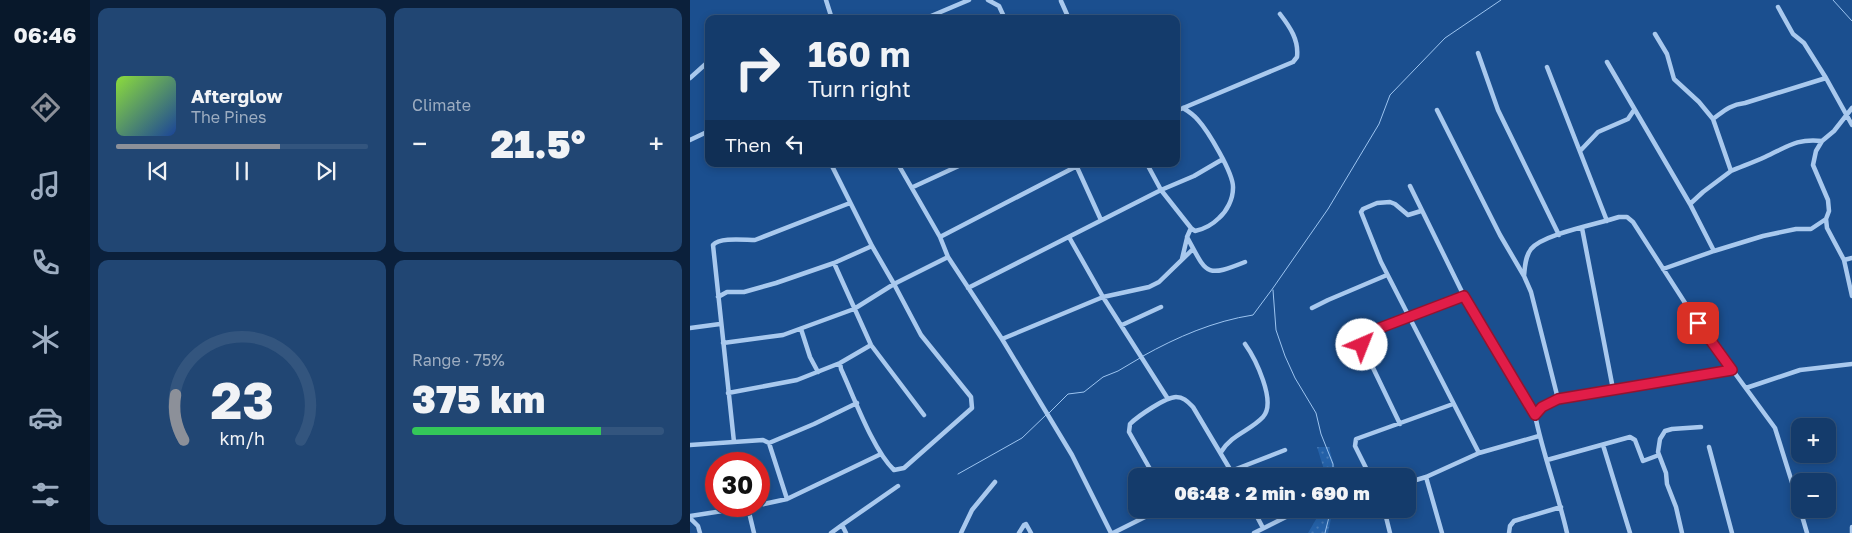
<!DOCTYPE html>
<meta charset="utf-8">
<style>
:root{--surface:#143b6b;--page:#214673;--text:#f1f3f6;--muted:#9dadc1;--line:#33557e;--accent:#8c9099}
body{margin:0;font-family:"Golos Text",sans-serif;background:var(--page);color:var(--text);height:100vh;display:flex;flex-direction:column;font-size:19px;white-space:nowrap}
*{box-sizing:border-box;margin:0}
p{font-size:16px;color:var(--muted)}
.icon{flex:none;width:28px;height:28px;fill:none;stroke:currentColor;stroke-width:2;stroke-linecap:round;stroke-linejoin:round}
.map{position:relative;flex:1;overflow:hidden}
.details{display:flex;flex-direction:column;gap:8px;padding:8px;background:#0b203b;width:600px}
.details>*{flex:none}
.top-card{position:absolute;left:15px;top:15px;width:475px;height:152px;border-radius:10px;box-shadow:0 2px 8px #0003,0 0 0 1px var(--line);background:#143b6b;color:var(--text);overflow:hidden}
.fabs{position:absolute;left:1101px;top:418px;display:grid;gap:10px}
.fabs a{display:grid;place-items:center;width:45px;height:45px;border-radius:10px;background:var(--surface);box-shadow:0 2px 8px #0003,0 0 0 1px var(--line);font-size:25px}
.speed{position:absolute;left:15px;top:452px;display:flex;gap:10px;font-size:25px;font-weight:700;text-align:center}
.speed>*{display:grid;place-content:center;width:65px;height:65px;border-radius:50%;background:var(--surface);box-shadow:0 2px 8px #0003,0 0 0 1px var(--line);line-height:1}
.speed .limit{border:8px solid #d22;background:#fff;color:#111}
.pin{position:absolute;display:grid;place-items:center;width:42px;height:42px;color:#fff;margin:-21px;border-radius:10px;box-shadow:0 2px 8px #0006}
.me{position:absolute;width:55px;margin:-28px;rotate:44deg;stroke-linejoin:round;filter:drop-shadow(0 0 4px #0008)}
.turn{display:flex;align-items:center;gap:18px;height:105px;padding:0 20px;font-size:22px}
.turn .icon{width:65px;height:65px;stroke-width:2.5}
.turn b{display:block;font-size:35px;line-height:42px}
.then{display:flex;align-items:center;height:48px;padding:0 20px;background:#0003;gap:10px;font-size:19px}
.big{font-size:38px;font-weight:800;line-height:1.1}
.details .widget{flex:1;display:flex;flex-direction:column;justify-content:center;gap:8px;min-width:0;padding:0 18px;border-radius:10px;background:var(--page)}
.details .dial{align-items:center;gap:0}
.dial svg{height:130px;overflow:visible;fill:none;stroke:var(--line);stroke-width:7;stroke-linecap:round;text-anchor:middle}
.dial text{fill:var(--text);stroke:none}
.song{display:flex;align-items:center;gap:15px}
.cover{width:60px;height:60px;border-radius:8px;background:linear-gradient(135deg,hsl(90 70% 55%),hsl(220 70% 35%))}
.played{height:5px;border-radius:2px;background:linear-gradient(90deg,var(--accent) 65%,var(--line) 65%)}
.keys{display:flex;justify-content:space-around;direction:ltr}
.heat{display:flex;justify-content:space-between;align-items:center;font-size:28px;direction:ltr}
.charge{height:8px;border-radius:4px;background:linear-gradient(90deg,#34c759 75%,var(--line) 0)}
.details .tiles{flex:1;display:grid;gap:8px;grid-template-columns:repeat(2,1fr)}
.trip{position:absolute;left:438px;top:468px;width:288px;height:50px;border-radius:10px;background:var(--surface);box-shadow:0 2px 8px #0003,0 0 0 1px var(--line);font-weight:800;line-height:50px;text-align:center}
main{display:flex;flex:1;min-height:0}
.menu{display:flex;flex-direction:column;width:90px;justify-content:space-around;align-items:center;background:#08182b;color:var(--muted)}
.menu .icon{width:35px;height:35px}
.menu .current{color:var(--accent)}
.menu b{font-size:22px;color:var(--text)}
.map>svg:first-child{display:block}
</style>
<main>
<nav class="menu">
<b>06:46</b>
<svg class="icon current" aria-label="directions" viewBox="0 0 24 24"><path d="M12 3l9 9-9 9-9-9zM9 14v-3h6M13 9l2 2-2 2"/></svg>
<svg class="icon" aria-label="music" viewBox="0 0 24 24"><path d="M9 18V5l10-2v13"/><circle cx="6" cy="18" r="3"/><circle cx="16" cy="16" r="3"/></svg>
<svg class="icon" aria-label="phone" viewBox="0 0 24 24"><path d="M5 4h4l2 5-3 2q2 4 5 5l2-3 5 2v4C11 20 4 13 5 4z"/></svg>
<svg class="icon" aria-label="climate" viewBox="0 0 24 24"><path d="M12 3v18M4 7l16 10M4 17L20 7"/></svg>
<svg class="icon" aria-label="car" viewBox="0 0 24 24"><path d="M5 17H2v-5l4-1 3-4h7l3 4 3 1v5h-3M9 17h6M6 11h13"/><circle cx="7" cy="17" r="2"/><circle cx="17" cy="17" r="2"/></svg>
<svg class="icon" aria-label="filters" viewBox="0 0 24 24"><path d="M4 7h16M4 17h16"/><circle cx="9" cy="7" r="2"/><circle cx="15" cy="17" r="2"/></svg>
</nav>
<section class="details">
<div class="tiles">
<div class="widget">
<div class="song"><i class="cover"></i><div><b>Afterglow</b><p>The Pines</p></div></div>
<div class="played"></div>
<div class="keys"><svg class="icon" aria-label="previous" viewBox="0 0 24 24"><path d="M18 5L8 12l10 7zM5 5v14"/></svg><svg class="icon" aria-label="pause" viewBox="0 0 24 24"><path d="M8 5v14M16 5v14"/></svg><svg class="icon" aria-label="next" viewBox="0 0 24 24"><path d="M6 5l10 7-10 7zM19 5v14"/></svg></div>
</div>
<div class="widget"><p>Climate</p>
<div class="heat"><a>−</a><b class="big">21.5°</b><a>+</a></div>
</div>
<div class="widget dial"><svg viewBox="0 0 100 80">
<path d="M14 69A42 42 0 1 1 86 69"/>
<path d="M14 69A42 42 0 0 1 9 41" stroke="#8c9099"/>
<text x="50" y="56" font-size="32" font-weight="700">23</text>
<text x="50" y="72" font-size="11">km/h</text>
</svg></div>
<div class="widget"><p>Range · 75%</p><b class="big">375 km</b><div class="charge"></div></div>
</div>
</section>
<div class="map">
<svg width="1162" height="533" viewBox="0 0 1162 533">
<defs>
<pattern id="green-dots" width="8" height="8" patternUnits="userSpaceOnUse" patternTransform="scale(1.25)"><rect width="8" height="8" fill="#2461a8"/><path d="M2 2h.1M6 6h.1" fill="none" stroke="#4579b5" stroke-width="1.8" stroke-linecap="round"/></pattern>
</defs>
<rect width="100%" height="100%" fill="#1b4f8f"/>
<path fill="url(#green-dots)" d="M627 447H640V451L647 476H636Z
M632 509H643L638 533H618Z"/>
<g fill="none" stroke-linecap="round" stroke-linejoin="round">
<path stroke="#9cc4f0" stroke-width="1" d="M1143 0 1162 21
M583 290 586 330 595 356 605 378 626 413 631 434 643 464V476
M453 356C487 337 524 321 563 315L583 288 638 209 689 124 700 95 755 38 811 0
M359 413 378 394 394 392 413 377 428 371 450 358
M268 474 332 438 356 415
M635 533 641 509"/>
<path stroke="#a9c9ee" stroke-width="4.5" d="M136 0 142 19
M298 0 309 6 315 19
M371 1 379 19
M1088 7 1103 34 1114 43 1136 78 1162 125
M234 19 279 0
M965 34 977 54 984 79 1009 102 1023 119
M788 53 808 110 869 235
M917 62 1000 204 1024 251
M857 67 917 221
M0 78 19 61
M493 108C498 111 504 115 508 120 518 131 544 174 543 188 543 199 537 211 529 218 522 225 515 229 505 231L501 228
M1162 108 1144 131 1132 141 1126 151 1123 165 1138 200 1139 211 1136 219 1137 228 1154 260 1162 296
M747 110 810 235 834 276 841 292 868 399
M486 111 603 62 607 57C609 40 600 27 590 14
M0 140 19 131
M890 151 908 132 938 119 944 110
M141 164 182 246 204 284 231 335 281 397 282 408 214 468 204 470C183 450 164 397 151 369L150 363
M208 164 250 237 258 257 312 339 382 455 421 533
M457 164 471 190 501 228 497 237C517 274 515 278 555 262
M386 165 411 220
M1041 171C1053 166 1064 162 1075 157 1097 147 1107 138 1132 141
M720 186 774 296 845 415C853 455 868 493 877 533
M223 187 273 164
M1000 204 1013 192 1041 171 1023 119C1034 111 1039 105 1055 103L1136 78
M731 211 718 215 705 204 700 202 687 203 673 209 671 212 691 262 789 453
M250 237 387 166
M379 237 413 297 478 399
M492 259 497 238
M1154 260 1162 258
M144 263 181 345 234 415
M973 269 1024 251 1073 236 1106 229H1121L1136 219
M834 276C835 267 835 257 841 249 853 234 908 224 929 217H937L943 222 1008 323 1085 428 1110 508
M278 288 471 190 504 176 533 159
M28 297 37 292H54L86 283 144 263 182 246
M622 308 638 300 697 275
M432 325 471 307
M0 328 30 324
M111 329 120 357 128 372
M312 339 413 297 459 287 469 282 503 249
M33 343 93 335 164 309 204 284 258 257
M1056 388 1110 370 1162 364
M923 389 1042 370
M38 393 107 380 150 363 181 345
M845 415C865 394 896 394 923 389L892 228
M710 424 672 345V338L674 334 774 296
M44 442 23 245C30 237 54 240 65 240L160 203
M79 443 97 499
M0 445 73 440 79 443 124 424 167 403
M913 445 940 533
M1019 447 1042 533
M531 452C542 434 560 431 573 417 587 402 565 358 555 344
M857 460 940 437 945 440 953 461 969 455
M464 476 439 432 440 424C448 416 476 397 486 397 494 397 498 402 503 407L544 476
M531 476 541 471 595 450
M680 476 665 446 666 439 763 404
M736 477 752 533
M716 483 736 477 789 453 849 436
M69 505 97 499 191 454
M58 508 64 533
M563 509 573 528
M694 509 700 533
M1110 509 1117 533
M0 516 65 506
M0 518 8 526 10 533
M152 525 208 486
M141 533 152 525 156 533
M271 533 282 510 305 482
M329 533 334 525 336 524 341 533
M423 533 471 509
M564 533 612 509
M819 533 820 526 824 521 871 507
M992 533 986 507 977 484 976 473 968 452 970 439 975 431 982 429 1011 427
M1162 533V527"/>
</g>
<g fill="none" stroke-linecap="round" stroke-linejoin="round">
<defs>
<path id="route" d="M672 345V338L674 334 774 296 845 415 852 407 868 399 1042 370 1008 323"/>
</defs>
<use href="#route" stroke="#92132f" stroke-width="12"/>
<use href="#route" stroke="#e11d48" stroke-width="9"/>
</g>
</svg>
<div class="fabs">
<a>+</a>
<a>−</a>
</div>
<div class="speed"><div class="limit">30</div></div>
<div class="pin" style="left:1008px;top:323px;background:#d93025"><svg class="icon" aria-label="arrive" viewBox="0 0 24 24"><path d="M6 21V4h12l-3 4 3 4H6"/></svg></div>
<svg class="me" style="left:672px;top:345px" viewBox="-20 -20 40 40"><circle r="19" fill="#fff"/><path d="M0-13L10 11 0 6-10 11z" fill="#e11d48"/></svg>
<div class="trip">06:48 · 2 min · 690 m</div>
<div class="top-card">
<div class="turn"><svg class="icon" aria-label="right" viewBox="0 0 24 24"><path d="M7 20v-9h11M14 6l5 5-5 5"/></svg><div><b>160 m</b>Turn right</div></div>
<div class="then">Then<svg class="icon" aria-label="left" viewBox="0 0 24 24"><path d="M17 20v-9H6M10 6l-5 5 5 5"/></svg></div>
</div>
</div>
</main>
